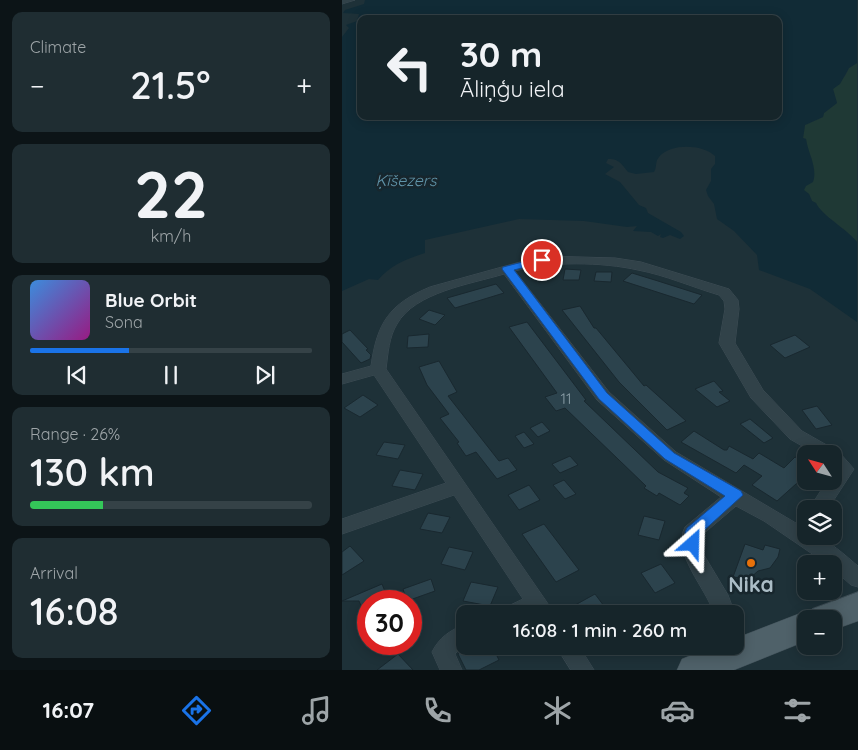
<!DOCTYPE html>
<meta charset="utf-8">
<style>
:root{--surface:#16252a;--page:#1f2d32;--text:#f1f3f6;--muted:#9ea5a8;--line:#354247;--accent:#1a73e8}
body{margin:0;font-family:Quicksand,sans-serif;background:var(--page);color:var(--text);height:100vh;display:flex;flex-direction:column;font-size:19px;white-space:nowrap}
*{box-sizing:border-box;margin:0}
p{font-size:16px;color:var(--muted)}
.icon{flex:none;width:28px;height:28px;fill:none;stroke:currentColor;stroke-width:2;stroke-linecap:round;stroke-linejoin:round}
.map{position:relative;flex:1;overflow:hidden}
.drawer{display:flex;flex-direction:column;gap:12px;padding:12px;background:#0c1417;width:342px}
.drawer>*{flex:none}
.hud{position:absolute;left:15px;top:15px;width:425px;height:105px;border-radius:10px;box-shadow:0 2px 12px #0003,0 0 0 1px var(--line);background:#16252a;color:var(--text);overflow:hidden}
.needle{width:32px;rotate:306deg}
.controls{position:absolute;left:455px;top:445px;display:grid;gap:10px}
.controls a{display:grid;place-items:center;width:45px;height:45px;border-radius:10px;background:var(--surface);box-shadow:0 2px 12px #0003,0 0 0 1px var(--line);font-size:25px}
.speed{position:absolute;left:15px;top:590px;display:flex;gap:10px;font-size:25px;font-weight:700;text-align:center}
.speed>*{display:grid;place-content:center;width:65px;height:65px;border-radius:50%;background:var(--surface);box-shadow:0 2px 12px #0003,0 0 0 1px var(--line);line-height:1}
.speed .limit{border:8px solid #d22;background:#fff;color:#111}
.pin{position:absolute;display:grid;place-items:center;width:42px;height:42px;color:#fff;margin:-21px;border:2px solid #fff;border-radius:50%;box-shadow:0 1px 5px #0007}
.me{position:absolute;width:55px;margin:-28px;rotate:25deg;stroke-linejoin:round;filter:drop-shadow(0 0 4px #0008)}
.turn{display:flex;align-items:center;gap:18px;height:105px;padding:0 20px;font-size:22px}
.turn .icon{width:65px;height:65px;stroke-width:2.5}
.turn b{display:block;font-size:35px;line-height:42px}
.big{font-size:38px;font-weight:600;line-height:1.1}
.drawer .card{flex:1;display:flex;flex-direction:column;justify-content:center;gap:8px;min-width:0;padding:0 18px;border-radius:10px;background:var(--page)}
.drawer .dial{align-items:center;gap:0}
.dial b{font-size:65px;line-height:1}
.song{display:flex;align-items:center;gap:15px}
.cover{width:60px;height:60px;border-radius:8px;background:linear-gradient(135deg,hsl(210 70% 55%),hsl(310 70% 35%))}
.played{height:5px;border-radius:2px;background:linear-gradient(90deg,var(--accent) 35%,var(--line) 35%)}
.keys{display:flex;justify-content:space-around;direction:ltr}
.heat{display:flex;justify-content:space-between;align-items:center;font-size:28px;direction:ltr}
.charge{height:8px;border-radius:4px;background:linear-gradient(90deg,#34c759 26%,var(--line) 0)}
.trip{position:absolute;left:114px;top:605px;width:288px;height:50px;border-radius:10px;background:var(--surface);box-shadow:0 2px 12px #0003,0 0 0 1px var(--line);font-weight:600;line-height:50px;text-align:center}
.menu{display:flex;height:80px;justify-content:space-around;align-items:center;background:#090f11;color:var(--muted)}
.menu .icon{width:35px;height:35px}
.menu .current{color:var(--accent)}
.menu b{font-size:22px;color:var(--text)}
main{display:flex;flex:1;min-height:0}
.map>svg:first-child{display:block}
</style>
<main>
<section class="drawer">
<div class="card"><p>Climate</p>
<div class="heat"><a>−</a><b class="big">21.5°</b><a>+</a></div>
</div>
<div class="card dial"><b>22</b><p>km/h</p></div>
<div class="card">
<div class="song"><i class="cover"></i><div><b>Blue Orbit</b><p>Sona</p></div></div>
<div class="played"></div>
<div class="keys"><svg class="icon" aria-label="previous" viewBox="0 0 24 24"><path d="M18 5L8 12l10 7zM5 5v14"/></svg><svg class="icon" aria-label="pause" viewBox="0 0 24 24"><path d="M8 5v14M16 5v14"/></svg><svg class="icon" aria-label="next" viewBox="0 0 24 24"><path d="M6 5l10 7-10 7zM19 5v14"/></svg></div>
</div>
<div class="card"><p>Range · 26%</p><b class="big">130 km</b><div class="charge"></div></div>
<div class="card"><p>Arrival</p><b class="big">16:08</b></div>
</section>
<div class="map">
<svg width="516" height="670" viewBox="0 0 516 670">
<rect width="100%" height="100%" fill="#1e3138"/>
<path fill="#1f3935" d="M515 63V242C505 229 480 216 474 203L470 201 467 194 461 190 470 159 465 150 464 139 461 138 463 125 481 117 482 113 495 103 491 89 503 76 507 68Z"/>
<path fill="#112b36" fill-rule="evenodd" d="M23 0H515V63L507 68 498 84 491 89 495 103 482 113 481 117 463 125 461 138 464 139C466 153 476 168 471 182L464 186 462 190 467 194 470 201 474 203C480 216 505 229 515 242V322L468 289 417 270 415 255 392 231 375 219 372 204 366 196 364 190 369 181V169L373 164V156C361 144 328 143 317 157 313 161 315 168 312 172L294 174 286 172C280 164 276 158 266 159L264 163 272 167 263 174 278 182 297 205 304 208 306 213 339 232 342 236 338 239 328 235 321 238 318 237 319 234 316 236 309 232 291 231 295 226 285 227 242 221 177 219 83 240V253C64 259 49 265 36 280L27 279 0 291V37L7 28 4 25 15 21 17 14 1 13 3 10 22 4ZM19 19H436V116H19Z"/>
<path fill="#2c434d" stroke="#19282f" d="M203 269 211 278 197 282 190 273Z
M223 269 239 270 237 280H221Z
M254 272H270L269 282 252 281Z
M290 273 316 281 360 295 352 304 281 281Z
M154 284 162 293 113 308 105 298Z
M238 306 252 328H254L302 386 304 385 344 421 325 430 277 382 220 310Z
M87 310 103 315 93 325 77 319Z
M185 322 244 400 242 401 316 472 346 488 342 493 347 496 338 505 317 493 315 496 302 488 304 486 223 408 214 411 203 397 215 393 167 327Z
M8 330 26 349 24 350 29 355 28 359 19 363 0 342V334Z
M87 334 86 347 65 348 66 336Z
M453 335 468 347 443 358 428 345Z
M97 361 115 392 106 396 157 461 166 458 175 470 155 479 134 452 124 456 115 443 117 442 98 418 107 414 85 385 77 367Z
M372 381 381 391 377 392 388 401 375 407 353 389Z
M21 395 36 405 18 417 2 408Z
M475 406 490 425 474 429 460 410Z
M408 419 431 438 422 443 398 424Z
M200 422 208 431 196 437 188 428Z
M352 431 382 450H385L387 446 411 459 417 453 442 468 453 457 464 463V475L435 501 410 485 420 476 402 465 394 473 339 442Z
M182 432 192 444 182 448 173 436Z
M42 442 63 445 56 459 34 455Z
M228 456 236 465 218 473 210 464Z
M58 470 81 474 73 490 50 486Z
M222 480 234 494 223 499 211 485Z
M187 485 198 500 177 510 166 495Z
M86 513 108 517 100 533 78 529Z
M302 516 323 521 317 540 296 535Z
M202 524 237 570 214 582 180 534Z
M403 544 421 550 423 545 438 549 436 557 428 568 416 571 407 579 391 577Z
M8 546 22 561 0 575V552Z
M107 547 131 552 123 570 99 564Z
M319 564 333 583 313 593 299 573Z
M89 579 93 591 65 601 61 589Z
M129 582 156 587 148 606 121 601Z
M40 584 47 601H26V622L17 601H0Z
M253 594 268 614H217Z
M123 646H150L157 660 137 670H124L116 654Z
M56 654 71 670H35Z"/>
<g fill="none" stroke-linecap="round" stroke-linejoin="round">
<defs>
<path id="minor" d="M0 0H13L0 4Z
M200 256 273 258 299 262 387 289 396 300 397 309 393 343 421 390 460 431 497 452 512 469 486 509H467L485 481H491L493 470 491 468V454H474L448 439 409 398 377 343 383 309 382 301 377 295C350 287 323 275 296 270 261 262 207 261 173 271L267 392 334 452 464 529V536C484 536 500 553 516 566V587L509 585 491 569V564H485L422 521 394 506 360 535 362 555 386 595 393 614 392 616V614H372C365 589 329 553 343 527L379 497 322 460 255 400 162 274C129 284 73 292 55 324 47 337 46 353 44 369L213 614H159L162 608 181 599 112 495 0 534V519L104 483 32 375 0 384V374L29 366C35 323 47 304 88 287Z
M122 625V645L113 654 120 670H98L90 652C97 638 108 630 122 625Z
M214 646H237L252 670H229Z"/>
<path id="primary" d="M516 592V621L491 630V619H464V641L392 670H335L340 659 372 646H392V639L464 611 468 613 470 609Z"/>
</defs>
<use href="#minor" stroke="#3e4d55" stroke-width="1"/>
<use href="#primary" stroke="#3e4d55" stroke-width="1"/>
<use href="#minor" fill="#314249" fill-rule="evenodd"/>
<use href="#primary" fill="#4f6169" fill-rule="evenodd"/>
</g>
<path fill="#1a73e8" stroke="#114b97" d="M200 257 205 260 203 262 172 270 265 393 332 453 399 491 401 495 358 534V544L356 548 351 549 346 548 343 532 345 528 383 496 323 459 257 399 160 269 161 267Z"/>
<circle fill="#e8710a" stroke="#17262d" stroke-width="2" cx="409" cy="563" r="5"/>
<g text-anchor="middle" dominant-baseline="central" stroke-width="5" stroke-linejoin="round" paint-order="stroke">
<g font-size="15" fill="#8a9da6">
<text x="224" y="398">11</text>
</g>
<g font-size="16" font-style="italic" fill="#6094a9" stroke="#17262d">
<text x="64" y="180">Ķīšezers</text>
</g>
<g font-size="21" font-weight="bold" fill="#abbdc6" stroke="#17262d">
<text x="409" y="584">Nika</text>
</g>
</g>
</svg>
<div class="controls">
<a><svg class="needle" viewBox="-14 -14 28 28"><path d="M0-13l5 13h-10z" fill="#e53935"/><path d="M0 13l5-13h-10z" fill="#9ea5a8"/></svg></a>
<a><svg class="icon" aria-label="layers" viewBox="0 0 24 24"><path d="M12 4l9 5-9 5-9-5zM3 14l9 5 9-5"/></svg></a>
<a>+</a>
<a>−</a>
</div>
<div class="speed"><div class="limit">30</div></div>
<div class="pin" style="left:200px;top:260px;background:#d93025"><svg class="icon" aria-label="arrive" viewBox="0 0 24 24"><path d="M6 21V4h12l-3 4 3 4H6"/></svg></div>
<svg class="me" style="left:351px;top:544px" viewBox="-20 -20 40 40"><path d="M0-17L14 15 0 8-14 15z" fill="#1a73e8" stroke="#fff" stroke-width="4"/></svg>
<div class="trip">16:08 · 1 min · 260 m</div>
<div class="hud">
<div class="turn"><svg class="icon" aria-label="left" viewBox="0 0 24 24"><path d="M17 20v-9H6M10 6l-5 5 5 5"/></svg><div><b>30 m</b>Āliņģu iela</div></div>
</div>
</div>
</main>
<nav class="menu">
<b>16:07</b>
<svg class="icon current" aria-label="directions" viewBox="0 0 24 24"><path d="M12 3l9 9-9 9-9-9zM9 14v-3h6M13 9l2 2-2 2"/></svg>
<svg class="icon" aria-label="music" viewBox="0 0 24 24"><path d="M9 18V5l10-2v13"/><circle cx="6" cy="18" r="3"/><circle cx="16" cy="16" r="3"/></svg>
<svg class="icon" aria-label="phone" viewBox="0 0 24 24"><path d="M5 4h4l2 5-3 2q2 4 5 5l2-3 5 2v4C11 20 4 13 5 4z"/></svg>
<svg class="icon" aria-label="climate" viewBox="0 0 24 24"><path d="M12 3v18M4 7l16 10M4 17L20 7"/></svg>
<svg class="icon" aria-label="car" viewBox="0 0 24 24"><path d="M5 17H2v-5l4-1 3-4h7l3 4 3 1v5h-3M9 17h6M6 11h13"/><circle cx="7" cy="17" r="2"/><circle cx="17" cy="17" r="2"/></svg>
<svg class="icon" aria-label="filters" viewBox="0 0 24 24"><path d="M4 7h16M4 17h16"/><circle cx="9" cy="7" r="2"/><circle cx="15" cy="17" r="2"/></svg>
</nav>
